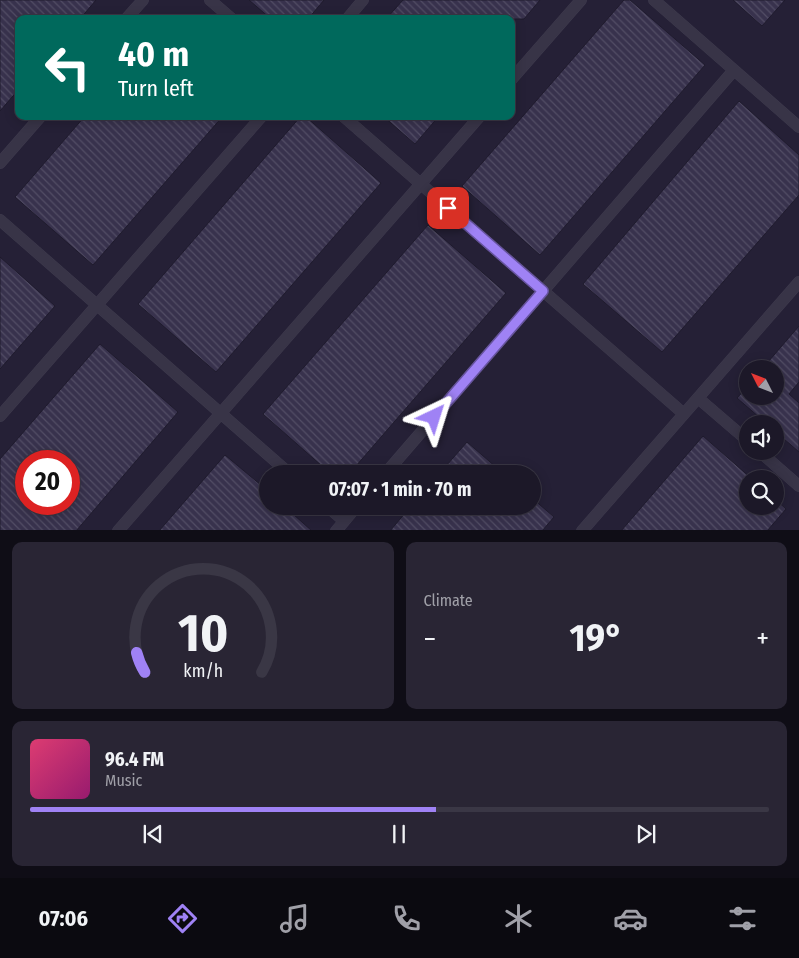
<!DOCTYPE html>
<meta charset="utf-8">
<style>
:root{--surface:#1c1828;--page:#292534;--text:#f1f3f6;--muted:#a0a0a8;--line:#3a3745;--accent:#9f82f5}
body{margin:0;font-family:"Fira Sans Condensed",sans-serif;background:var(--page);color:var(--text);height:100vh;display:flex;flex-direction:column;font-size:19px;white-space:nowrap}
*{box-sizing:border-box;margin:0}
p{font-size:16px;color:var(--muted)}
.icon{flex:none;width:28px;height:28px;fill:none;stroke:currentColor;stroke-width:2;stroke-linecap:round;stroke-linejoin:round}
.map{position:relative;height:530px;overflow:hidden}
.side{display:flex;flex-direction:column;gap:12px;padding:12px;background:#0f0d16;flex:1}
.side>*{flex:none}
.guide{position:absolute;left:15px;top:15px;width:500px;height:105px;border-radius:10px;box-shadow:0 2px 12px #0003,0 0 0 1px var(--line);background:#00695c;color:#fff;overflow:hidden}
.needle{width:32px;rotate:312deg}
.buttons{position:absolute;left:739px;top:360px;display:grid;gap:10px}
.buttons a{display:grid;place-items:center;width:45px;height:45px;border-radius:50%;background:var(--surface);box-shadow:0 2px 12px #0003,0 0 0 1px var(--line);font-size:25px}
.speed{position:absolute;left:15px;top:450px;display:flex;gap:10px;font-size:25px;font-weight:700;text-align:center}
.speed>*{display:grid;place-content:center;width:65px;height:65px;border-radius:50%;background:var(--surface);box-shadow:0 2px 12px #0003,0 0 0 1px var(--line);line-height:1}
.speed .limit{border:8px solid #d22;background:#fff;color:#111}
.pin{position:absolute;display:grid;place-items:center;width:42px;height:42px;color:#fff;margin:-21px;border-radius:10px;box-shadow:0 2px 8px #0006}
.me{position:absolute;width:55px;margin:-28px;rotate:41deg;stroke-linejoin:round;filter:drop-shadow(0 0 4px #0008)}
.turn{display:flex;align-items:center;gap:18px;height:105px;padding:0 20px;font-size:22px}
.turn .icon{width:65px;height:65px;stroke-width:2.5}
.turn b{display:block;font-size:35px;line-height:42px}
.big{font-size:38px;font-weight:700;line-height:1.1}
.side .tile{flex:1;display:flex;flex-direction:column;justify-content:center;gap:8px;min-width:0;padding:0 18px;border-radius:10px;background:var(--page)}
.side .dial{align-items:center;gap:0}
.dial svg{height:130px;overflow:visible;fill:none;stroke:var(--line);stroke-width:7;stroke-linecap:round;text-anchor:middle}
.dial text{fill:var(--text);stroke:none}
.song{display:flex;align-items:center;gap:15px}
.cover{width:60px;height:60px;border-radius:8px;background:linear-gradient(135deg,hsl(340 70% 55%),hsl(320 70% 35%))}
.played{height:5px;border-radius:2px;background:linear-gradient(90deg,var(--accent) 55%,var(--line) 55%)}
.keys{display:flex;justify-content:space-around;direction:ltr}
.heat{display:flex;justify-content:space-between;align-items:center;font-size:28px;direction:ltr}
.side .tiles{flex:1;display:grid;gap:12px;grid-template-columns:1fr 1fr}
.tile:last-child{grid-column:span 2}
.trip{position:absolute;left:259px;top:465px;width:282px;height:50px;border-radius:25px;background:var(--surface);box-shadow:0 2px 12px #0003,0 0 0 1px var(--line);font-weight:700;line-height:50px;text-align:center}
.menu{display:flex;height:80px;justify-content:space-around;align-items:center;background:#0b0a10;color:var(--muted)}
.menu .icon{width:35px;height:35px}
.menu .current{color:var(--accent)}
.menu b{font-size:22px;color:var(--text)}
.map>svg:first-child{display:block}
</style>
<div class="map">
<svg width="799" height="531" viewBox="0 0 799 531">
<defs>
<pattern id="building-back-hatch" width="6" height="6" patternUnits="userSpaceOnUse" patternTransform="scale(1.25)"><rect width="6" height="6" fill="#38324d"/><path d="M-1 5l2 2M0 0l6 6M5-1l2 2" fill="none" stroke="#524d65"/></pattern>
</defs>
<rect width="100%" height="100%" fill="#252036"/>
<path fill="url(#building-back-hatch)" stroke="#1f1b2d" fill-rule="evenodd" d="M0 0H96L80 19H19V89L0 111Z
M249 0H324L308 19H271Z
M403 0H540L524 19H386Z
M624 0H630L705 65 540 255 462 186Z
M733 0H785L762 26Z
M739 101 799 155V195L662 352 583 284Z
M85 116H223L93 265 15 197Z
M301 116H305L381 183 216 372 138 304Z
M383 116H439L415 144Z
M428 225 506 293 349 474H331L263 414Z
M0 257 55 306 0 369Z
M799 326V382L789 394 799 403V452L775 431V424H767L737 398 748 386V396H775V369H762Z
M100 344 178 412 76 531H0V459ZM26 461H69V504H26Z
M703 436 752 479H748V506H775V499L786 509 767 531H621Z
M467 442 504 474H439Z
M225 455 268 491V506H284L312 531H159Z
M532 498 554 517 542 531H390L411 506H532Z"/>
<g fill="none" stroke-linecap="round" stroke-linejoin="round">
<defs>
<path id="lane" d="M210 0 232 19
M654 0 799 127
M126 19 143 0
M347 19 363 0
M511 80 581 0
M343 116 684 414
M0 163 41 116
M0 220 290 474
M698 398 748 441
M0 416 262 116
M759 451 799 486
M385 474 734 70
M327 506 344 521
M118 531 480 116
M336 531 357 506
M582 531 799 282"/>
</defs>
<use href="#lane" stroke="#3e3a4d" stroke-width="12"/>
<use href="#lane" stroke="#383447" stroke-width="11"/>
</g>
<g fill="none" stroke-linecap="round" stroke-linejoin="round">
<defs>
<path id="route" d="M434 417 543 291 448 208"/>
</defs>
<use href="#route" stroke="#67549f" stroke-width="12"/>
<use href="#route" stroke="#9f82f5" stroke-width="9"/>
</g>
</svg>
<div class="buttons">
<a><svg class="needle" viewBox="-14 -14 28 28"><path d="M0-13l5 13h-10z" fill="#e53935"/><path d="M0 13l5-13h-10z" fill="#a0a0a8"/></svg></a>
<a><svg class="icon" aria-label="sound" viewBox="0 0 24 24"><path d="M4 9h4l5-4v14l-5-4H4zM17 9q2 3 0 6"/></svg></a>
<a><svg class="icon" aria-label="search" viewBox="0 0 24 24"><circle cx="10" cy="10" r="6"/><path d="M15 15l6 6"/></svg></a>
</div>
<div class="speed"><div class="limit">20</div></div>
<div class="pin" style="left:448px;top:208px;background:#d93025"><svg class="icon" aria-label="arrive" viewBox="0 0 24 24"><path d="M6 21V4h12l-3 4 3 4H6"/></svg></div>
<svg class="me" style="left:434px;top:417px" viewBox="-20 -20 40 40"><path d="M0-17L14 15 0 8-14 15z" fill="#9f82f5" stroke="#fff" stroke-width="4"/></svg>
<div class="trip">07:07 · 1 min · 70 m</div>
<div class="guide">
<div class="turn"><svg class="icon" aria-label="left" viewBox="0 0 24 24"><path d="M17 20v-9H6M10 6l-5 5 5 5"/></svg><div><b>40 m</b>Turn left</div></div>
</div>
</div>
<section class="side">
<div class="tiles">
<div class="tile dial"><svg viewBox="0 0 100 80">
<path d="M14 69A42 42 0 1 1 86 69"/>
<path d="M14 69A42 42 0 0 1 9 57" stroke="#9f82f5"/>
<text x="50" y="56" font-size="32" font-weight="700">10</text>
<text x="50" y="72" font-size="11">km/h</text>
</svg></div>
<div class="tile"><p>Climate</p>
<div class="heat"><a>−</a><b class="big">19°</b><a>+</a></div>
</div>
<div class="tile">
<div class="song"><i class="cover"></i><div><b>96.4 FM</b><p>Music</p></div></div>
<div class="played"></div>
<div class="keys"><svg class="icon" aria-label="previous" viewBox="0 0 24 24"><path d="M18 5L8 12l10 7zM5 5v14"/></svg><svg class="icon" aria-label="pause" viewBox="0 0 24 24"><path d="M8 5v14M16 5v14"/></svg><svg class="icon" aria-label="next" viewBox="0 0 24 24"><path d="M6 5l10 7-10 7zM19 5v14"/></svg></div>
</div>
</div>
</section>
<nav class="menu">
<b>07:06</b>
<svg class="icon current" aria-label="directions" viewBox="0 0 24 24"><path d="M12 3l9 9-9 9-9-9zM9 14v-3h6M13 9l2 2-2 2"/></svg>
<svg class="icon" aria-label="music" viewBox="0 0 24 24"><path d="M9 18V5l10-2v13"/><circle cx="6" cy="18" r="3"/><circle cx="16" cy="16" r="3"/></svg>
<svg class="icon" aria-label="phone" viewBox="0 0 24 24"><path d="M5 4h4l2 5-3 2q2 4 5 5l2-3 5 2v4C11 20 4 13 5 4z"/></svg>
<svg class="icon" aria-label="climate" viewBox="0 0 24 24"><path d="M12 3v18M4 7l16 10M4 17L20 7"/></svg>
<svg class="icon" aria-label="car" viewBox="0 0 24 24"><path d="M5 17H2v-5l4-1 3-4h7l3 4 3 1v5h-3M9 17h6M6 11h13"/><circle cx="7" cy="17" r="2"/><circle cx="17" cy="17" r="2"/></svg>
<svg class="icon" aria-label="filters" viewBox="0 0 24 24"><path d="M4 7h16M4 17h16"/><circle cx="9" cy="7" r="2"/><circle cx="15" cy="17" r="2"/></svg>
</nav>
